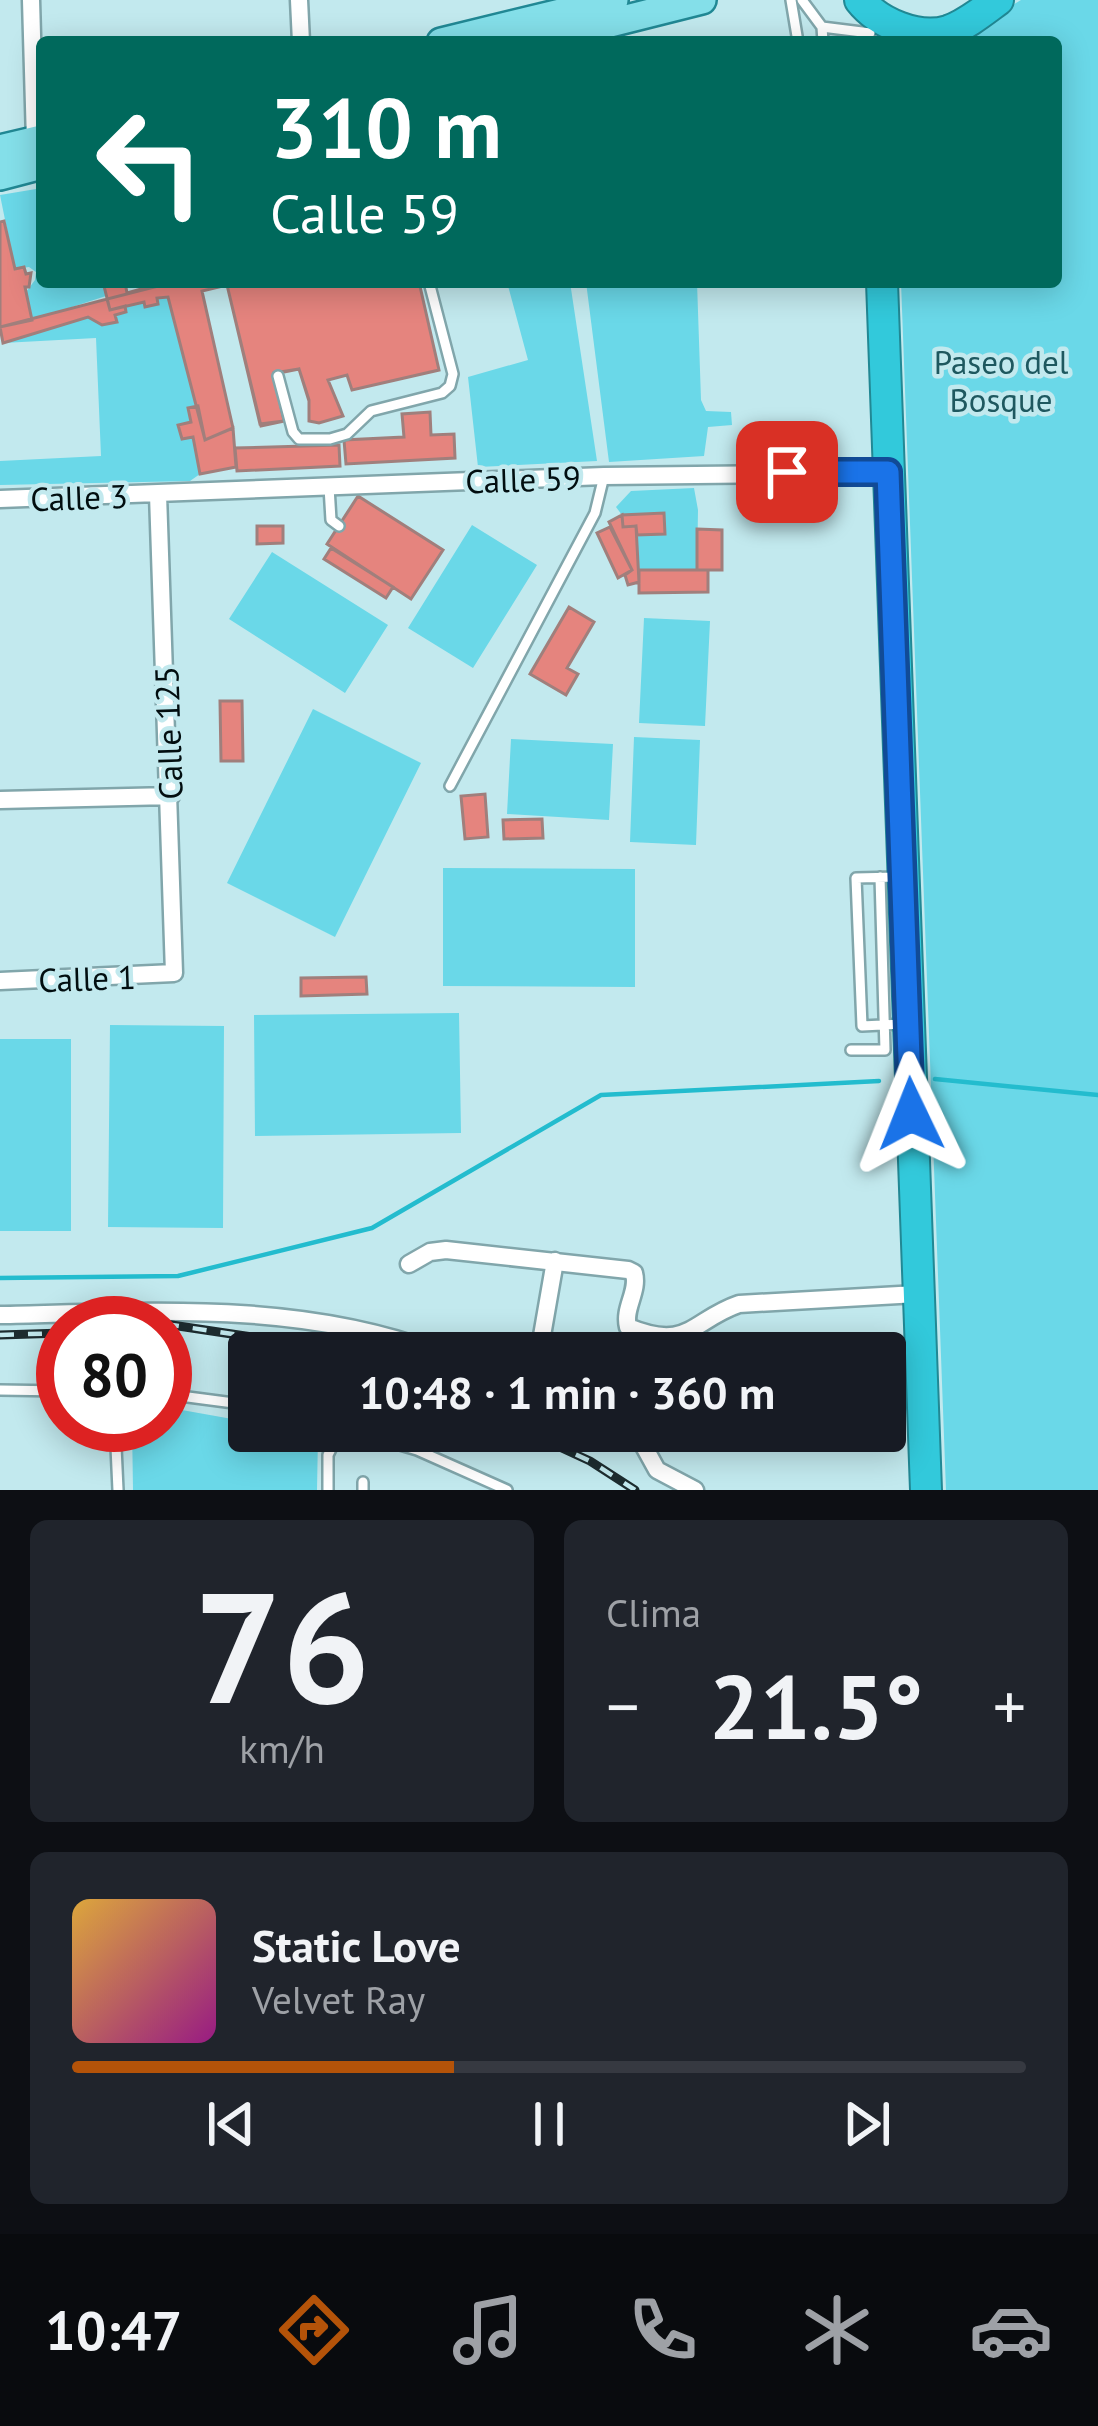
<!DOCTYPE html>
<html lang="es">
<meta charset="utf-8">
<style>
:root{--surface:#171b24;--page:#20242c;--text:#f1f3f6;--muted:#9ea1a6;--line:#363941;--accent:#b45309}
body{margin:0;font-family:"PT Sans",sans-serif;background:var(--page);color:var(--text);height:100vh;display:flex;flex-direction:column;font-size:45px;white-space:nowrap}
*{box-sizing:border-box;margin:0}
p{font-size:39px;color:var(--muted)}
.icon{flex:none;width:66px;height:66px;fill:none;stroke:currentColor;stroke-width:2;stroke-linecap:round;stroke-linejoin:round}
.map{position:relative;height:1490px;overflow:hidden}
.panel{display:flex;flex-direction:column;gap:30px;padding:30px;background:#0d0f14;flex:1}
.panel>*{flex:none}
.top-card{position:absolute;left:36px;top:36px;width:1026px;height:252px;border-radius:12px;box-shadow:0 6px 30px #0003;background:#00695c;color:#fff;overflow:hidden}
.speed{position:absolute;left:36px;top:1296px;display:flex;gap:24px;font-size:60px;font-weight:700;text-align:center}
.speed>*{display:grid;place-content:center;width:156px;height:156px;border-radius:50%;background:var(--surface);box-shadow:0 6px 30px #0003;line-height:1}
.speed .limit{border:18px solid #d22;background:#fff;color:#111}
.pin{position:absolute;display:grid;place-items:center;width:102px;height:102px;color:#fff;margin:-51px;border-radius:24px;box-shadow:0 6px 18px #0006}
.me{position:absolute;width:132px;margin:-66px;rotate:358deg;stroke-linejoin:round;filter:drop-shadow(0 0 9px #0008)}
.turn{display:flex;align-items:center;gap:42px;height:252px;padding:0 36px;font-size:54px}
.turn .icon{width:156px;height:156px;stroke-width:2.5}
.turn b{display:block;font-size:84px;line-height:102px}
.big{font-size:90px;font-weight:600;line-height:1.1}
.panel .tile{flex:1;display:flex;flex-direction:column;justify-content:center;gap:18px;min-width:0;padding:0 42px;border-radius:18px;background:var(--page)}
.panel .dial{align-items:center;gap:0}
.dial b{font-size:156px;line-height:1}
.song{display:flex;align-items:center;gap:36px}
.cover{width:144px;height:144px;border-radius:18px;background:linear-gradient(135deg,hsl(40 70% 55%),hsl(310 70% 35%))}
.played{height:12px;border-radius:6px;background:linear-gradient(90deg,var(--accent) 40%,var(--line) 40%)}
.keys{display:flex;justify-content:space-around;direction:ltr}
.heat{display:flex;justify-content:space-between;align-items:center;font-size:66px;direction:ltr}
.panel .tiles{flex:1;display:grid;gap:30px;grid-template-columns:1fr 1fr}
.tile:last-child{grid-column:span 2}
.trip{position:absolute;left:228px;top:1332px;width:678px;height:120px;border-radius:12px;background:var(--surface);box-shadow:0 6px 30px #0003;font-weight:600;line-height:120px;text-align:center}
.menu{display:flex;height:192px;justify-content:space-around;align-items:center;background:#090b0e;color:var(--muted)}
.menu .icon{width:84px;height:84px}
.menu .current{color:var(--accent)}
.menu b{font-size:54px;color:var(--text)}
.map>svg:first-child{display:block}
</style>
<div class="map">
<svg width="1098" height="1490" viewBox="0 0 1098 1490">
<rect width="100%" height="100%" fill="#c2e9ee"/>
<path fill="#6ad8e8" d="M1021 0H1098V1490H946L901 282H1056V42H953Z
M42 188V282H103L106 296 32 320 26 292 35 280 36 272 29 267 15 269 0 195Z
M507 282H570L597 461 478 467 468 377 528 360Z
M586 282H697L701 400 706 411 731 412 732 425 708 427 704 456 609 462Z
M168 297 198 406 188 408 191 422 179 425 182 439 193 437 200 474 190 481 0 485V461L101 456 96 338 3 343 88 317 103 325 116 322 115 315 126 312 125 306 144 302 146 307 157 304V298Z
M694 488 698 510 697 570H639L637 535 665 534 664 514 622 515 616 507 631 491Z
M472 525 537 565 473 668 408 628Z
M272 552 388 625 345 693 229 619Z
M644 618 710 621 705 726 639 723Z
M313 709 421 763 335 937 227 883Z
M634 737 700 740 696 845 630 842Z
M511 739 613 744 609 820 507 814Z
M443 868 635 869V987L443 986Z
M459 1013 461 1133 255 1136 254 1015Z
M110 1025 224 1026 223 1228 108 1227Z
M0 1039H71V1231H0Z
M165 1407 249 1422V1431H294L318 1436 317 1490H133L132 1425H165Z"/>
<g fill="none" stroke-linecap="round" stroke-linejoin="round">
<path stroke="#23bcce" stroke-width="4.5" d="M935 1079 1098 1095
M0 1278 178 1276 372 1228 601 1095 879 1081"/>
</g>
<path fill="#e5847e" stroke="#a07f7c" stroke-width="3" d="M4 221 15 269 24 267 26 274 31 273 29 287H25L32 320 0 327V222Z
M103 282H125L127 293 152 286 151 282H419L439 370 352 390 347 375 328 380 343 416 319 423 309 421V400L299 369 274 373 284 421 261 426 227 285 202 291 233 428 205 440 168 297 157 298 158 304 145 307 144 302 110 310Z
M174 282H419L439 370 352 390 347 375 328 380 343 416 319 423 309 421V401L299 369 274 374 284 421 260 424 227 285 202 291 233 428 205 440 168 297 157 298 158 304 145 307 144 302 110 310 107 299Z
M107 299 110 310 125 306 126 312 115 315 117 322 102 325 88 317 3 343 0 327Z
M198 406 205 440 233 428 236 467 200 474 193 437 182 439 178 425 191 422 188 408Z
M430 412 431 435 454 434 455 458 346 464 344 440 404 437 402 414Z
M339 445 340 466 237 471 235 448Z
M358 496 443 550 411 599 327 544Z
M664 513 665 534 637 535 636 526 623 527 622 515Z
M622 515 623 527 636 526 639 582 628 585 625 575 632 570 609 522Z
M257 526H283V543L257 544Z
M610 527 632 570 618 578 597 533Z
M697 529 722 530V570H697Z
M331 548 393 587 386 598 324 559Z
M639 570H708V592L639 593Z
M569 607 594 622 567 668 578 674 566 695 530 674Z
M220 701H242L243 761H221Z
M485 794 488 837 465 839 461 796Z
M542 819 543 838 504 839 503 820Z
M366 977 367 994 301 996V978Z"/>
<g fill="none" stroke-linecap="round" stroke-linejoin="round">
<defs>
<path id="lane" d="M791 0 798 42
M802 0 822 27 823 42
M822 27 870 33
M278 376 293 432 299 439H330L347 434 371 411 442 393 450 386 453 374 429 282
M329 487 331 520 339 526
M450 786 595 513 604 476
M897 877 856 878 862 1026 902 1024
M851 1050H885L880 877
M0 1390 63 1391
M165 1394 249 1405
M115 1425 118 1490
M352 1431 417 1450 507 1490
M363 1482V1490
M328 1490V1455L340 1431"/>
<path id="street" d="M31 0 35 141
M299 0 301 42
M0 499 604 476 888 473
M0 800 171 796
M0 981 174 973 158 494
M409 1264 430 1252 446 1250 628 1270 634 1273C639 1292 623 1308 628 1327 689 1352 692 1320 739 1304L917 1294
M0 1315C147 1312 298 1300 438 1353
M539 1353 555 1261
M624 1431 641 1441 657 1470 695 1490"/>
<path id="primary" d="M441 42 614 0
M535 42 702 0
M0 149 42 139
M0 176 42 165"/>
<path id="highway" d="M860 0C878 23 918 40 948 31 966 25 983 11 998 0
M882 282 926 1490"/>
</defs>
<use href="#lane" stroke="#81a6ab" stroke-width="14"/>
<use href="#street" stroke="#81a6ab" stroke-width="21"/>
<use href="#primary" stroke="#218894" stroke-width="32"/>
<use href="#highway" stroke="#218894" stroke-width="34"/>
<use href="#lane" stroke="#fff" stroke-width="9"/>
<use href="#street" stroke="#fff" stroke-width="16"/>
<use href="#primary" stroke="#84dfe9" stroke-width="27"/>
<use href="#highway" stroke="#32c9db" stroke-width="30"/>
<defs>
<path id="rail" d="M94 1323H158
M165 1324 299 1344 333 1353
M0 1335 63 1333
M525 1431 590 1461 635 1490"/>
</defs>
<use href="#rail" stroke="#1d2c2f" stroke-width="9"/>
<use href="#rail" stroke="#c2e9ee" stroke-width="4.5" stroke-dasharray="14" stroke-linecap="butt"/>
</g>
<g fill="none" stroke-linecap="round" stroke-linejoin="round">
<defs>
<path id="route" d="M787 472H888L911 1114"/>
</defs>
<use href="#route" stroke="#114b97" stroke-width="30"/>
<use href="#route" stroke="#1a73e8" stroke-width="21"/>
</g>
<g text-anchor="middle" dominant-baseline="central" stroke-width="9" stroke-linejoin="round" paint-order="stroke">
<g font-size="33" fill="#1e585f" stroke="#c2e9ee">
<text x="1001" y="361">Paseo del<tspan x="1001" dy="38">Bosque</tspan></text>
</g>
<g font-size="33" fill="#020e10" stroke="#c2e9ee">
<text transform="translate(523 479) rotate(-2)">Calle 59</text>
<text transform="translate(79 497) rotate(-2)">Calle 3</text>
<text transform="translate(168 733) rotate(-92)">Calle 125</text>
<text transform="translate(87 978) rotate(-2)">Calle 1</text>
</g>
</g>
</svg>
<div class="speed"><div class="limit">80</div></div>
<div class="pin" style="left:787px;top:472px;background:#d93025"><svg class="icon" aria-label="arrive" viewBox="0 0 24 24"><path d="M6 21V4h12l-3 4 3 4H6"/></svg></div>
<svg class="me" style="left:911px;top:1114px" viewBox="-20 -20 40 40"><path d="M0-17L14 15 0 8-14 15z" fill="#1a73e8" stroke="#fff" stroke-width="4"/></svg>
<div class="trip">10:48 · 1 min · 360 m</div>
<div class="top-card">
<div class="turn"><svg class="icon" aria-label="left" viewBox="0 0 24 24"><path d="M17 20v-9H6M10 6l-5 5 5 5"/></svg><div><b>310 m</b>Calle 59</div></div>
</div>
</div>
<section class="panel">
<div class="tiles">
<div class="tile dial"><b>76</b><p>km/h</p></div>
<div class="tile"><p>Clima</p>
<div class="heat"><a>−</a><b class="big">21.5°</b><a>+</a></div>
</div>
<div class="tile">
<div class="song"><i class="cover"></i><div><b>Static Love</b><p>Velvet Ray</p></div></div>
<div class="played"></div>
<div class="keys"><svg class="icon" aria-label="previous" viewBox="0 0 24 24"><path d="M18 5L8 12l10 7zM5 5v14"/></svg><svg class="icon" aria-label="pause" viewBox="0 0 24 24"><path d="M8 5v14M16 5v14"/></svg><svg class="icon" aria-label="next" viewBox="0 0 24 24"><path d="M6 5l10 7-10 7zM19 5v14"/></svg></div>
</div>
</div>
</section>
<nav class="menu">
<b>10:47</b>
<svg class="icon current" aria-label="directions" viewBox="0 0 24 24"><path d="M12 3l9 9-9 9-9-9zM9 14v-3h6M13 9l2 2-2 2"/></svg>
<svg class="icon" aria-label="music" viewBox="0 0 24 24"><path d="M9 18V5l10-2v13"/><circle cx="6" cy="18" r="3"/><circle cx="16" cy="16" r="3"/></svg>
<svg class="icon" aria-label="phone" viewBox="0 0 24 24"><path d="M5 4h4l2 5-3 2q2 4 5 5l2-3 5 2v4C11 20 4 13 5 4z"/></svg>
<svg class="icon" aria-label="climate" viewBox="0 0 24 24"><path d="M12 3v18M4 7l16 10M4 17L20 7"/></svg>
<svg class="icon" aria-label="car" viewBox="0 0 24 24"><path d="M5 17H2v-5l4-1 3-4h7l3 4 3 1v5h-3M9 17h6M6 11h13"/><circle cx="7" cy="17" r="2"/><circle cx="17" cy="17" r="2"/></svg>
</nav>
